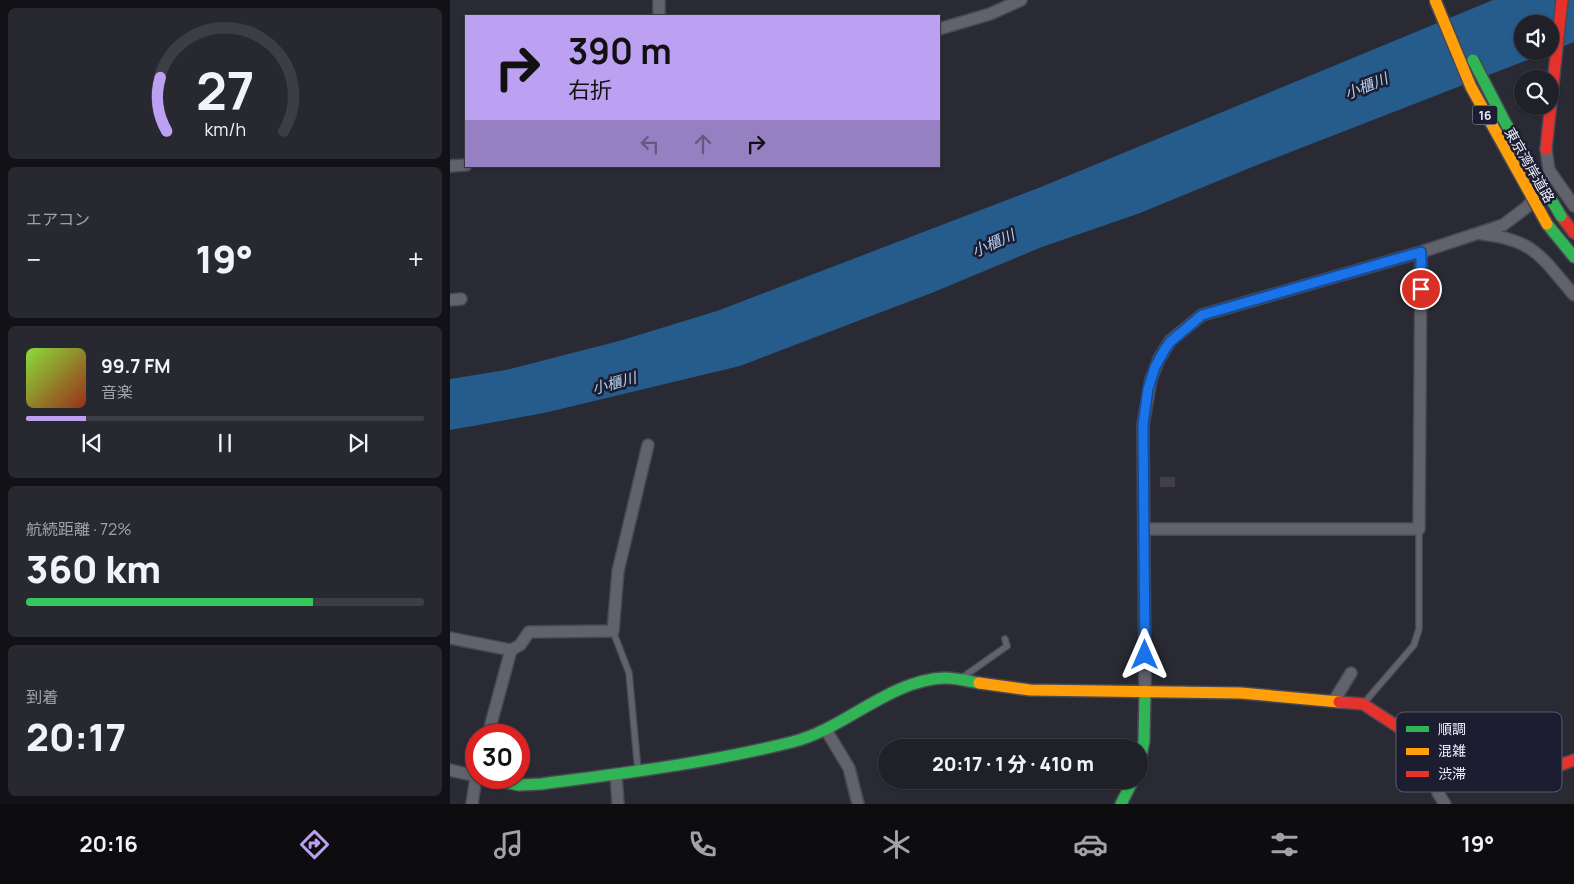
<!DOCTYPE html>
<html lang="ja">
<meta charset="utf-8">
<style>
:root{--surface:#202028;--page:#282830;--text:#f1f3f6;--muted:#a2a3a8;--line:#3d3e45;--accent:#bca0f2}
body{margin:0;font-family:Manrope,"Noto Sans JP",sans-serif;background:var(--page);color:var(--text);height:100vh;display:flex;flex-direction:column;font-size:19px;white-space:nowrap}
*{box-sizing:border-box;margin:0}
p{font-size:16px;color:var(--muted)}
.icon{flex:none;width:28px;height:28px;fill:none;stroke:currentColor;stroke-width:2;stroke-linecap:round;stroke-linejoin:round}
.map{position:relative;flex:1;overflow:hidden}
.details{display:flex;flex-direction:column;gap:8px;padding:8px;background:#121216;width:450px}
.details>*{flex:none}
.hud{position:absolute;left:15px;top:15px;width:475px;height:152px;border-radius:0px;box-shadow:0 1px 4px #0004,0 0 0 1px var(--line);background:#bca0f2;color:#111;overflow:hidden}
.controls{position:absolute;left:1064px;top:15px;display:grid;gap:10px}
.controls a{display:grid;place-items:center;width:45px;height:45px;border-radius:50%;background:var(--surface);box-shadow:0 1px 4px #0004,0 0 0 1px var(--line);font-size:25px}
.speed{position:absolute;left:15px;top:724px;display:flex;gap:10px;font-size:25px;font-weight:700;text-align:center}
.speed>*{display:grid;place-content:center;width:65px;height:65px;border-radius:50%;background:var(--surface);box-shadow:0 1px 4px #0004,0 0 0 1px var(--line);line-height:1}
.speed .limit{border:8px solid #d22;background:#fff;color:#111}
.pin{position:absolute;display:grid;place-items:center;width:42px;height:42px;color:#fff;margin:-21px;border:2px solid #fff;border-radius:50%;box-shadow:0 1px 5px #0007}
.me{position:absolute;width:55px;margin:-28px;rotate:0deg;stroke-linejoin:round;filter:drop-shadow(0 0 4px #0008)}
.turn{display:flex;align-items:center;gap:18px;height:105px;padding:0 20px;font-size:22px}
.turn .icon{width:65px;height:65px;stroke-width:2.5}
.turn b{display:block;font-size:35px;line-height:42px}
.lanes{display:flex;align-items:center;height:48px;padding:0 20px;background:#0003;justify-content:center;gap:25px;direction:ltr}
.lanes .off{opacity:.35}
.big{font-size:38px;font-weight:800;line-height:1.1}
.details .tile{flex:1;display:flex;flex-direction:column;justify-content:center;gap:8px;min-width:0;padding:0 18px;border-radius:8px;background:var(--page)}
.details .dial{align-items:center;gap:0}
.dial svg{height:130px;overflow:visible;fill:none;stroke:var(--line);stroke-width:7;stroke-linecap:round;text-anchor:middle}
.dial text{fill:var(--text);stroke:none}
.song{display:flex;align-items:center;gap:15px}
.cover{width:60px;height:60px;border-radius:8px;background:linear-gradient(135deg,hsl(90 70% 55%),hsl(10 70% 35%))}
.played{height:5px;border-radius:2px;background:linear-gradient(90deg,var(--accent) 15%,var(--line) 15%)}
.keys{display:flex;justify-content:space-around;direction:ltr}
.heat{display:flex;justify-content:space-between;align-items:center;font-size:28px;direction:ltr}
.charge{height:8px;border-radius:4px;background:linear-gradient(90deg,#34c759 72%,var(--line) 0)}
.trip{position:absolute;left:428px;top:739px;width:270px;height:50px;border-radius:25px;background:var(--surface);box-shadow:0 1px 4px #0004,0 0 0 1px var(--line);font-weight:800;line-height:50px;text-align:center}
.tab-bar{display:flex;height:80px;justify-content:space-around;align-items:center;background:#0d0d10;color:var(--muted)}
.tab-bar .icon{width:35px;height:35px}
.tab-bar .current{color:var(--accent)}
.tab-bar b{font-size:22px;color:var(--text)}
main{display:flex;flex:1;min-height:0}
.map>svg:first-child{display:block}
</style>
<main>
<section class="details">
<div class="tile dial"><svg viewBox="0 0 100 80">
<path d="M14 69A42 42 0 1 1 86 69"/>
<path d="M14 69A42 42 0 0 1 10 36" stroke="#bca0f2"/>
<text x="50" y="56" font-size="32" font-weight="700">27</text>
<text x="50" y="72" font-size="11">km/h</text>
</svg></div>
<div class="tile"><p>エアコン</p>
<div class="heat"><a>−</a><b class="big">19°</b><a>+</a></div>
</div>
<div class="tile">
<div class="song"><i class="cover"></i><div><b>99.7 FM</b><p>音楽</p></div></div>
<div class="played"></div>
<div class="keys"><svg class="icon" aria-label="previous" viewBox="0 0 24 24"><path d="M18 5L8 12l10 7zM5 5v14"/></svg><svg class="icon" aria-label="pause" viewBox="0 0 24 24"><path d="M8 5v14M16 5v14"/></svg><svg class="icon" aria-label="next" viewBox="0 0 24 24"><path d="M6 5l10 7-10 7zM19 5v14"/></svg></div>
</div>
<div class="tile"><p>航続距離 · 72%</p><b class="big">360 km</b><div class="charge"></div></div>
<div class="tile"><p>到着</p><b class="big">20:17</b></div>
</section>
<div class="map">
<svg width="1124" height="804" viewBox="0 0 1124 804">
<rect width="100%" height="100%" fill="#2a2a35"/>
<path fill="#255c8c" fill-rule="evenodd" d="M1043 0H1124V42L807 165 690 213 592 247 484 292 290 366 94 413 0 430V379L56 370 169 341 267 311 591 187ZM1072 24H1100V51H1072Z"/>
<path fill="#433f48" d="M710 477H725V487H710Z"/>
<g fill="none" stroke-linecap="round" stroke-linejoin="round">
<defs>
<path id="lane" d="M163 631 179 673 188 771
M513 677 557 646 555 639
M914 703 964 645 969 629V529"/>
<path id="street" d="M209 16V0
M489 29 540 14 571 0
M1096 149 1099 170 1124 206
M0 166 16 165
M1032 234C1085 240 1091 257 1124 295
M0 300 11 299
M695 529H969L971 252
M0 638 61 650 70 645 79 632 163 631 168 571 198 445
M695 691 693 425 701 379 709 359 720 341 752 315 971 252 1053 225 1077 207 1097 181 1099 170
M884 701 901 673
M376 730 399 768 408 804
M38 735 61 650
M994 757 988 793 995 804
M0 770 26 776
M166 774 168 804
M22 804 26 776"/>
<path id="fast" d="M1097 224 1124 257
M689 767 694 741 695 691
M33 778 69 785 91 784C175 773 259 763 342 742 393 730 441 679 495 678 506 678 518 681 529 683
M671 804 683 780"/>
<path id="slow" d="M529 683 580 690 791 693 889 702"/>
<path id="jam" d="M1096 149 1112 0
M1111 216 1124 233
M889 702 913 704 994 757 1037 779 1054 782 1071 779 1124 760"/>
</defs>
<use href="#lane" stroke="#484852" stroke-width="8"/>
<use href="#street" stroke="#484852" stroke-width="14"/>
<use href="#fast" stroke="#484852" stroke-width="14"/>
<use href="#slow" stroke="#484852" stroke-width="14"/>
<use href="#jam" stroke="#484852" stroke-width="14"/>
<use href="#lane" stroke="#61626c" stroke-width="5.5"/>
<use href="#street" stroke="#61626c" stroke-width="11"/>
<use href="#fast" stroke="#30b455" stroke-width="11"/>
<use href="#slow" stroke="#ff9f0a" stroke-width="11"/>
<use href="#jam" stroke="#e5322d" stroke-width="11"/>
<defs>
<path id="fast-bridge" d="M1023 60 1055 122 1111 216"/>
<path id="slow-bridge" d="M985 0 1021 87 1097 224"/>
</defs>
<use href="#fast-bridge" stroke="#484852" stroke-width="14" stroke-linecap="butt"/>
<use href="#slow-bridge" stroke="#484852" stroke-width="14" stroke-linecap="butt"/>
<use href="#fast-bridge" stroke="#30b455" stroke-width="11"/>
<use href="#slow-bridge" stroke="#ff9f0a" stroke-width="11"/>
</g>
<g fill="none" stroke-linecap="round" stroke-linejoin="round">
<defs>
<path id="route" d="M695 655 693 425 698 389 705 367 715 349 720 342 752 315 971 252V289"/>
</defs>
<use href="#route" stroke="#114b97" stroke-width="12"/>
<use href="#route" stroke="#1a73e8" stroke-width="9"/>
</g>
<g text-anchor="middle" dominant-baseline="central" stroke-width="5" stroke-linejoin="round" paint-order="stroke">
<rect fill="#1c1d30" stroke="#afb1c0" stroke-width="1" x="1022.5" y="105.5" width="25" height="19" rx="4"/>
<g font-size="12" font-weight="bold" fill="#eef0fd">
<text x="1035" y="115">16</text>
</g>
<g font-size="14" fill="#eef0fd" stroke="#1c1d30">
<text transform="translate(1080 165) rotate(60)">東京湾岸道路</text>
</g>
<g font-size="15" font-style="italic" fill="#b2d1f0" stroke="#1c1d30">
<text transform="translate(916 86) rotate(-22)">小櫃川</text>
<text transform="translate(543 243) rotate(-24)">小櫃川</text>
<text transform="translate(164 383) rotate(-15)">小櫃川</text>
</g>
</g>
<rect x="946" y="712" width="166" height="80" rx="8" fill="#1c1d30" stroke="#5b5c6e" stroke-width="1"/>
<rect x="956" y="726" width="23" height="6" fill="#30b455"/>
<rect x="956" y="748" width="23" height="7" fill="#ff9f0a"/>
<rect x="956" y="771" width="23" height="6" fill="#e5322d"/>
<g font-size="14" fill="#eef0fd">
<text x="988" y="734">順調</text>
<text x="988" y="756">混雑</text>
<text x="988" y="779">渋滞</text>
</g>
</svg>
<div class="controls">
<a><svg class="icon" aria-label="sound" viewBox="0 0 24 24"><path d="M4 9h4l5-4v14l-5-4H4zM17 9q2 3 0 6"/></svg></a>
<a><svg class="icon" aria-label="search" viewBox="0 0 24 24"><circle cx="10" cy="10" r="6"/><path d="M15 15l6 6"/></svg></a>
</div>
<div class="speed"><div class="limit">30</div></div>
<div class="pin" style="left:971px;top:289px;background:#d93025"><svg class="icon" aria-label="arrive" viewBox="0 0 24 24"><path d="M6 21V4h12l-3 4 3 4H6"/></svg></div>
<svg class="me" style="left:695px;top:655px" viewBox="-20 -20 40 40"><path d="M0-17L14 15 0 8-14 15z" fill="#1a73e8" stroke="#fff" stroke-width="4"/></svg>
<div class="trip">20:17 · 1 分 · 410 m</div>
<div class="hud">
<div class="turn"><svg class="icon" aria-label="right" viewBox="0 0 24 24"><path d="M7 20v-9h11M14 6l5 5-5 5"/></svg><div><b>390 m</b>右折</div></div>
<div class="lanes"><svg class="icon off" aria-label="left" viewBox="0 0 24 24"><path d="M17 20v-9H6M10 6l-5 5 5 5"/></svg><svg class="icon off" aria-label="ahead" viewBox="0 0 24 24"><path d="M12 20V5M6 11l6-6 6 6"/></svg><svg class="icon" aria-label="right" viewBox="0 0 24 24"><path d="M7 20v-9h11M14 6l5 5-5 5"/></svg></div>
</div>
</div>
</main>
<nav class="tab-bar">
<b>20:16</b>
<svg class="icon current" aria-label="directions" viewBox="0 0 24 24"><path d="M12 3l9 9-9 9-9-9zM9 14v-3h6M13 9l2 2-2 2"/></svg>
<svg class="icon" aria-label="music" viewBox="0 0 24 24"><path d="M9 18V5l10-2v13"/><circle cx="6" cy="18" r="3"/><circle cx="16" cy="16" r="3"/></svg>
<svg class="icon" aria-label="phone" viewBox="0 0 24 24"><path d="M5 4h4l2 5-3 2q2 4 5 5l2-3 5 2v4C11 20 4 13 5 4z"/></svg>
<svg class="icon" aria-label="climate" viewBox="0 0 24 24"><path d="M12 3v18M4 7l16 10M4 17L20 7"/></svg>
<svg class="icon" aria-label="car" viewBox="0 0 24 24"><path d="M5 17H2v-5l4-1 3-4h7l3 4 3 1v5h-3M9 17h6M6 11h13"/><circle cx="7" cy="17" r="2"/><circle cx="17" cy="17" r="2"/></svg>
<svg class="icon" aria-label="filters" viewBox="0 0 24 24"><path d="M4 7h16M4 17h16"/><circle cx="9" cy="7" r="2"/><circle cx="15" cy="17" r="2"/></svg>
<b>19°</b>
</nav>
